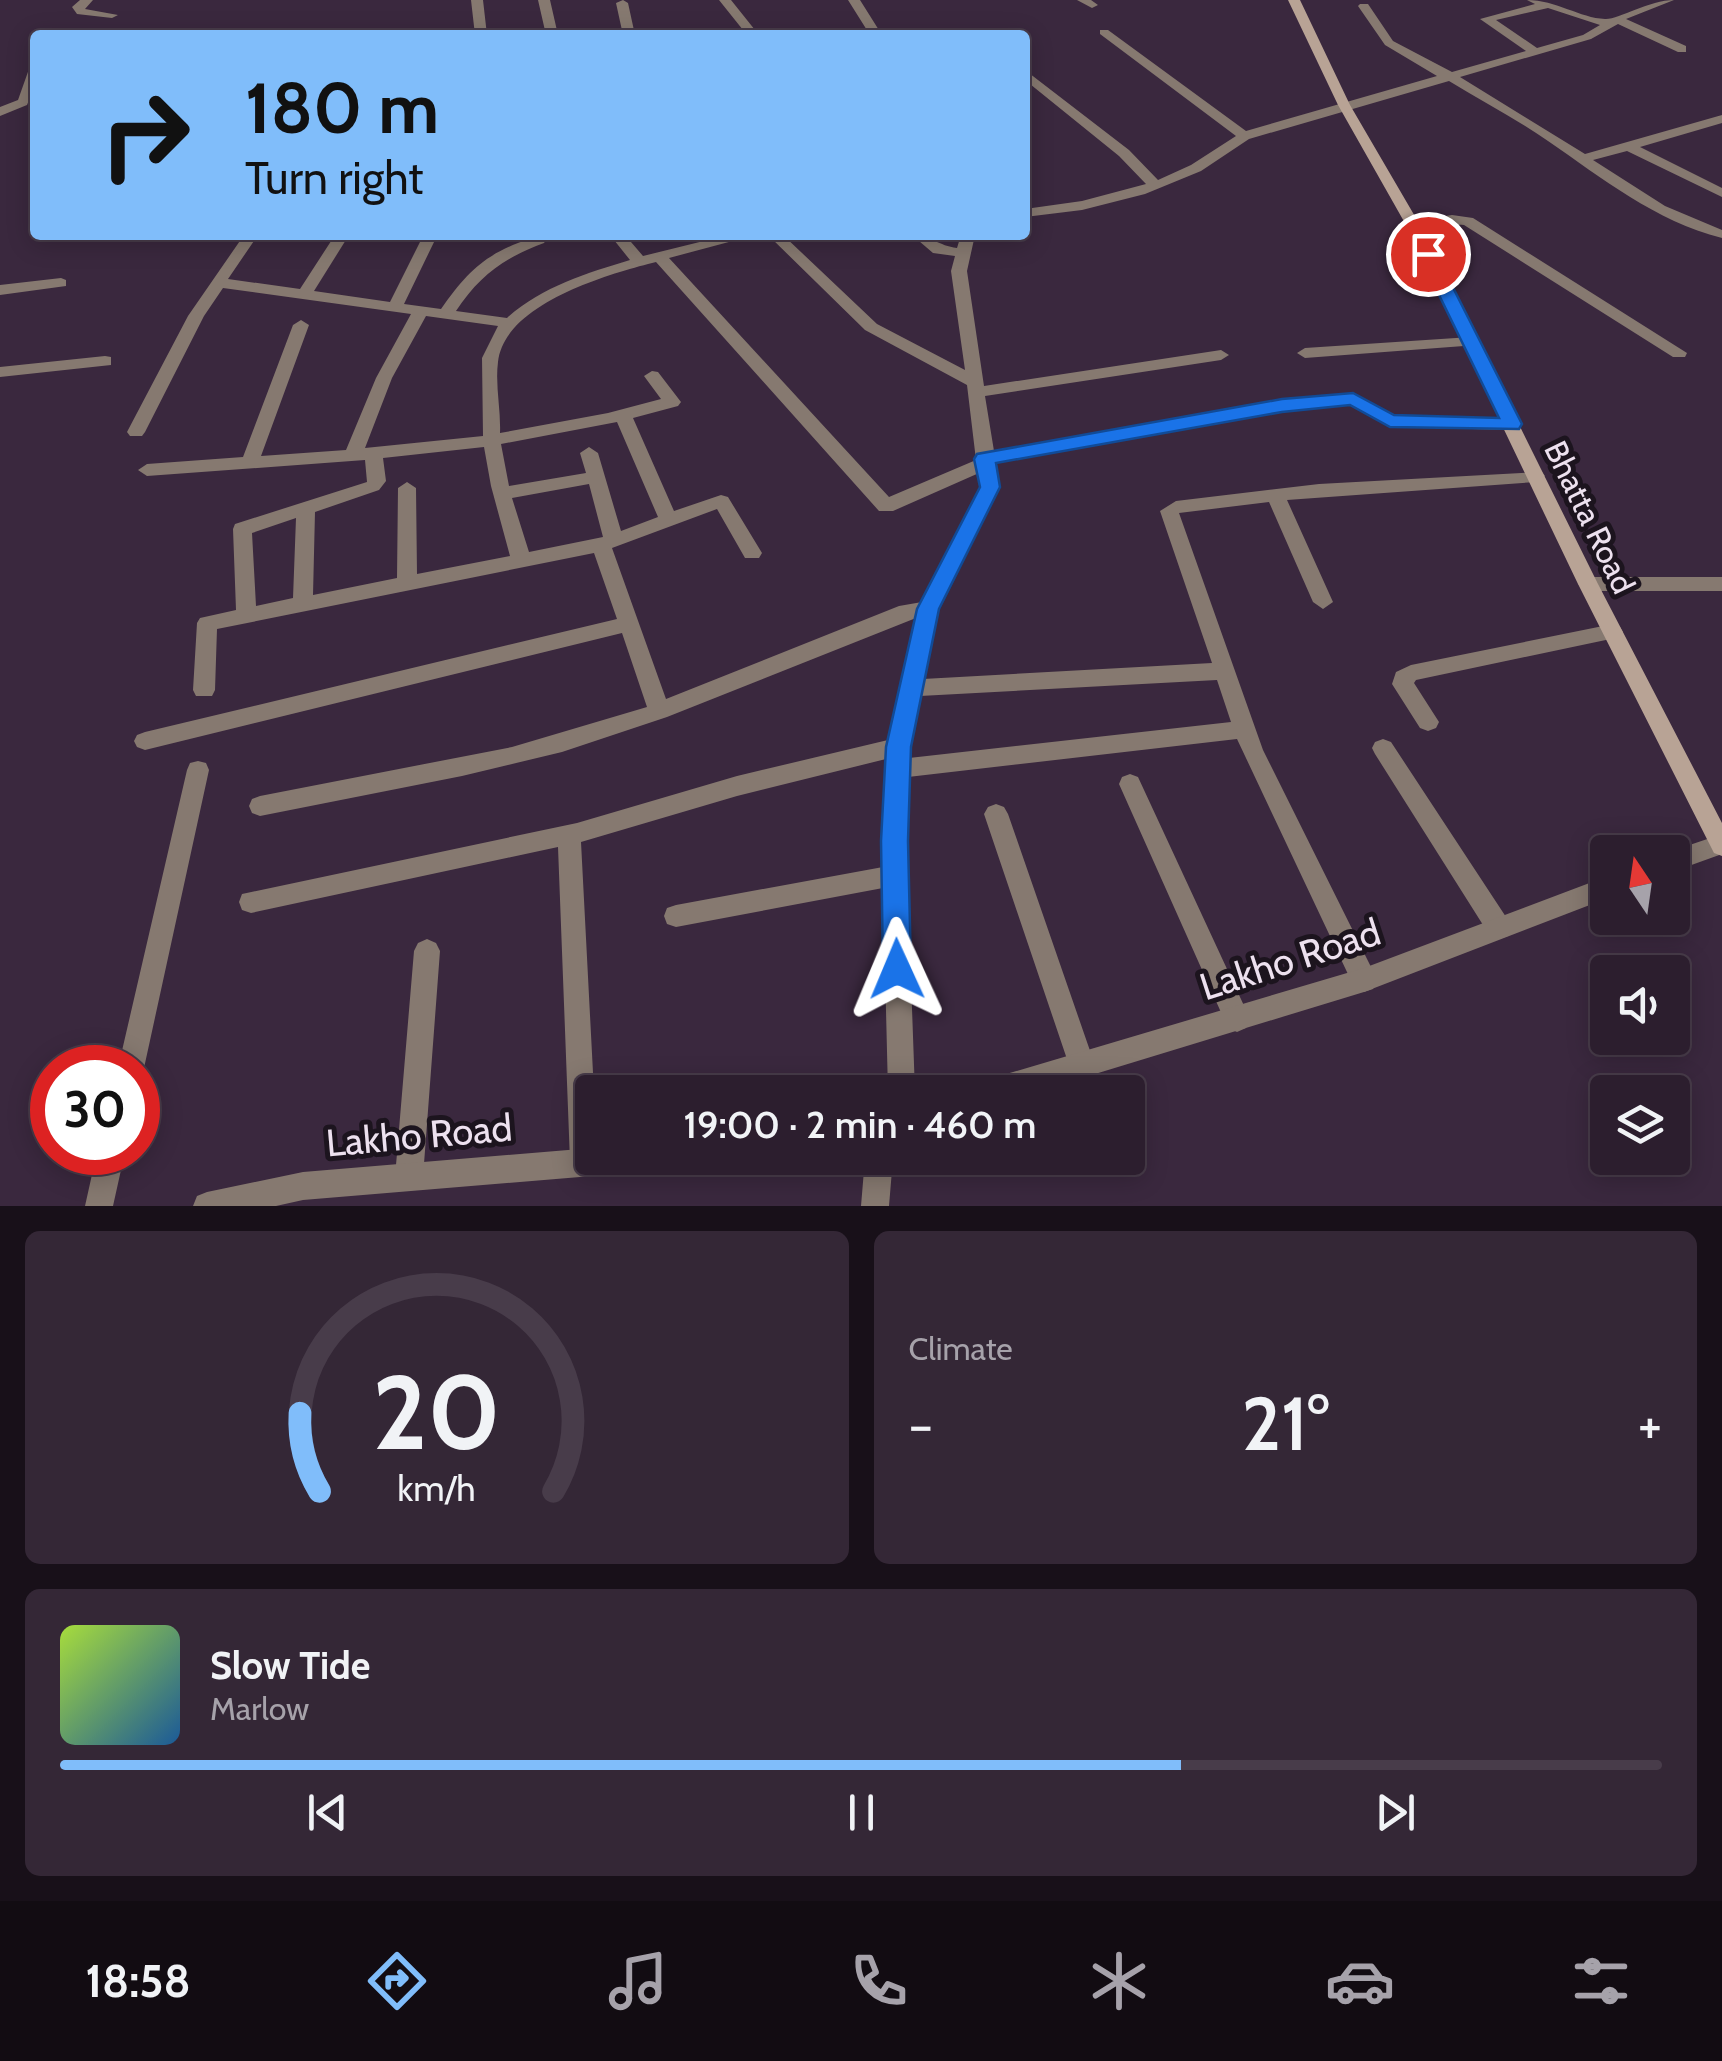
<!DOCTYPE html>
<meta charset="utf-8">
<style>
:root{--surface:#2c1e2e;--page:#342736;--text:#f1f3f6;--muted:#a6a2aa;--line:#483c4a;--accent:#80bdfa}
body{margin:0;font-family:Cabin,sans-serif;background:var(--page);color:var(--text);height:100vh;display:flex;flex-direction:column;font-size:38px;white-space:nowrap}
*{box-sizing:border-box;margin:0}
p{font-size:32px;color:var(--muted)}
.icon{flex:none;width:55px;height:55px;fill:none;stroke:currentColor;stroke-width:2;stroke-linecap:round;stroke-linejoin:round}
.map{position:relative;height:1206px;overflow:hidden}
.side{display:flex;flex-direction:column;gap:25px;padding:25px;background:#181019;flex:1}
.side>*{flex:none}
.hud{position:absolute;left:30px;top:30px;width:1000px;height:210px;border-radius:10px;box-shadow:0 5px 25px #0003,0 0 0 2px var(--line);background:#80bdfa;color:#111;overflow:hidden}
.needle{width:65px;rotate:347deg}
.fabs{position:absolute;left:1590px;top:835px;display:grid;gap:20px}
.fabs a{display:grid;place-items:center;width:100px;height:100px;border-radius:10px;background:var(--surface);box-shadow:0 5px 25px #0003,0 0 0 2px var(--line);font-size:50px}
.speed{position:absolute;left:30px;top:1045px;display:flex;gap:20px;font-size:50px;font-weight:700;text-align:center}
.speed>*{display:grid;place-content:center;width:130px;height:130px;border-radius:50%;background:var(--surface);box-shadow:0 5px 25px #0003,0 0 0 2px var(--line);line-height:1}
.speed .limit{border:15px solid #d22;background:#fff;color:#111}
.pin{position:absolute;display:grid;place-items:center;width:85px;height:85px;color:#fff;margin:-42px;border:5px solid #fff;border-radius:50%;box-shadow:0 2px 10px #0007}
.me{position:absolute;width:110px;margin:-55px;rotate:359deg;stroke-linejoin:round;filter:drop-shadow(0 0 8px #0008)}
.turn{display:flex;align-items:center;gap:35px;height:210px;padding:0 50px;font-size:45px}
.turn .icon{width:130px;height:130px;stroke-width:2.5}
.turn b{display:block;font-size:70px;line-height:85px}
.big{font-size:75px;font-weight:600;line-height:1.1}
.side .card{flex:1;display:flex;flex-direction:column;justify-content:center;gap:15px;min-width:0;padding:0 35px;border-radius:15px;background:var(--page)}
.side .dial{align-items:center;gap:0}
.dial svg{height:260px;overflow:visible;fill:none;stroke:var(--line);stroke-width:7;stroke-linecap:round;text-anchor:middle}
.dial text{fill:var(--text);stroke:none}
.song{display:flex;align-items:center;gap:30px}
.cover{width:120px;height:120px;border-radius:15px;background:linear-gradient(135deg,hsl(80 70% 55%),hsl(210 70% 35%))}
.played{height:10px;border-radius:5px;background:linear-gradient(90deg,var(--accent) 70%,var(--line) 70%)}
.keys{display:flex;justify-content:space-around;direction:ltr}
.heat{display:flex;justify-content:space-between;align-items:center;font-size:55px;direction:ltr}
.side .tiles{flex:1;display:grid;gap:25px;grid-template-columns:1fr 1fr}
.card:last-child{grid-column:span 2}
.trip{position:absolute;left:575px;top:1075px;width:570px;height:100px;border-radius:10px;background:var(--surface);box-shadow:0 5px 25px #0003,0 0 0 2px var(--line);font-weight:600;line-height:100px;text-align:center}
.tab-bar{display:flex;height:160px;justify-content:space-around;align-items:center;background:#120c12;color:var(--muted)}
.tab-bar .icon{width:70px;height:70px}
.tab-bar .on{color:var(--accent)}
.tab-bar b{font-size:45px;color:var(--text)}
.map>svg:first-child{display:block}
</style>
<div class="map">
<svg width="1722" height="1206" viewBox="0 0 1722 1206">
<rect width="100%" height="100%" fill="#3a283e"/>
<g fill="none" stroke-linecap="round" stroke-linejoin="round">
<path fill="#867970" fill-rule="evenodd" d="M80 0H93L85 9 118 15 112 18 77 14 72 7Z
M471 0H483L487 35H475Z
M538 0H550L558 35H546Z
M623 0 628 3 635 35H623L616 3Z
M719 0H731L759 35H747Z
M848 0H860L882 35H870Z
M1077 0H1091L1098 5 1092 8Z
M1527 0C1556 0 1580 18 1605 19 1618 20 1649 0 1674 0L1626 19 1686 46V52H1678L1618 24 1591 39 1460 77 1585 154 1722 115V123L1640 147 1722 188V197L1627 151 1593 160 1665 206 1722 230V238C1655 221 1602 178 1548 141 1516 119 1482 101 1449 81L1249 139 1201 171 1145 194 1082 210 1025 217V209L1082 201 1146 184 1119 156 1025 80V70L1129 150 1158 180 1191 165 1236 136 1100 34V30H1108L1246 131 1437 76 1385 45 1358 6 1360 4H1368L1393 41 1452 72 1526 51 1480 19 1535 4ZM1548 8 1600 25 1583 35 1537 48 1496 20Z
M35 65V86L27 105 0 116V107L18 100 29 69Z
M1452 215 1473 218 1687 353 1685 357H1673L1464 225C1446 223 1420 234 1406 225L1413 221Z
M244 235H258L228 279 300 289 335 235H349L314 291 390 302 421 240 428 236 433 237 435 240 404 304 441 309C468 271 485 254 529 239L527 235H542L546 240 544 243C504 258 480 275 456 311L507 318C541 287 587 273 630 260L610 235H625L643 256 728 235H755L669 258 889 497 976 460 967 385 865 330 768 235H783L877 324 965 370 951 271 955 256 933 253 912 235C930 235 939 246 957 248L961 235H975L967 271 984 386 1221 350 1229 355 1221 360 985 396 994 451 1281 400 1353 394 1393 416 1518 420 1521 424 1512 430 1390 427 1350 405 1281 410 996 463 999 487 938 609 923 679 1212 663 1160 511 1176 501 1319 484 1542 472 1545 476 1536 482 1287 500 1333 602 1323 609 1313 602 1269 502 1179 513 1263 750 1373 971 1377 980 1373 989 1364 992 1355 989 1237 739 908 777 906 841 915 1092H888L883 888 676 927 667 924 664 916 667 908 676 905 883 867 886 759 737 796 581 842 594 1092 592 1158H598L594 1171 584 1175 574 1171 570 1161 558 847 251 913 242 910 239 902 242 894 577 823 737 776 888 740 916 618 667 717 562 752 462 776 260 816 252 813 249 806 252 799 260 796 512 747 647 707 622 633 145 750 137 747 134 741 137 735 145 732 617 619 594 553 217 629 215 690 212 696H196L193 690 197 623 200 618 236 610 233 529 235 524 367 482 365 460 147 476 138 470 147 464 243 457 293 325 301 320 309 325 261 456 346 450 376 378 411 314 223 288 204 316 145 432 142 436H130L127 432 188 316ZM656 262 879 511H893L979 473 981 487 922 602 899 606 666 699 612 548 717 509 745 558H759L762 553 728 497 721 495 674 511 633 418 678 406 681 402 658 372 652 371 644 376 661 399 608 413 500 433C501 410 495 385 498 362 504 304 608 274 656 262ZM426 316 498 326 482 358 483 436 365 448 392 378ZM617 422 658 517 621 531 598 453 589 447 580 453 586 473 509 486 501 444ZM484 447 491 486 510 556 417 574 416 488 407 482 398 488 397 578 313 595 315 512 379 490 386 481 383 458ZM589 484 603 537 529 552 512 498ZM296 518 293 598 256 606 252 533ZM1217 680 1231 722 909 758 920 696Z
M61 278 66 280V286L0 295V285Z
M1471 337 1477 339V345L1305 358 1297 353 1305 348Z
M105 356 111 357V365L0 377V367Z
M1588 577H1722V591H1588L1578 584Z
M1613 624 1620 627 1623 632 1620 637 1416 680 1414 683 1439 722 1436 728 1428 731 1420 728 1392 684 1396 672 1411 665Z
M1383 739 1391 742 1508 920 1511 928 1508 936 1499 939 1490 936 1375 754 1372 748 1375 742Z
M198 761 206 763 209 770 144 1068 138 1079V1068H118L187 770 190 763Z
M1130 774 1138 777 1246 1010 1250 1019 1246 1028 1237 1032 1228 1028 1119 784 1122 777Z
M996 804 1004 807 1008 814 1096 1068 1092 1077 1083 1081 1074 1077 1070 1068 984 814 988 807Z
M427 939 436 943 440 951 423 1177 419 1187 409 1191 399 1187 395 1177 414 951 418 943Z
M97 1152H125L113 1206H85Z
M865 1158H893L889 1206H861Z"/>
<path fill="#867970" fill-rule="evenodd" d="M1722 834V854L1672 872V852H1669Z
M1608 876V898L1364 992 1036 1092H979L983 1082 993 1078 1364 968Z
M592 1148V1158H654L650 1168 640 1172 303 1200 276 1206H193L197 1196 207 1192 303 1172Z"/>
<path fill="#b8a395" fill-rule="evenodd" d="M1288 0H1300L1350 105 1420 225 1598 584 1722 823V856L1714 853 1578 584 1406 225 1338 105Z"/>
</g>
<path fill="#1a73e8" stroke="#114b97" stroke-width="2.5" d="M1428 249 1436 254 1522 424 1519 429 1390 427 1350 405 1282 412 996 463 1000 487 939 609 911 747 908 841 911 969 907 978 897 982 887 978 883 969 881 841 886 747 917 609 980 487 974 459 977 454 1282 399 1353 393 1394 415 1499 418 1419 254Z"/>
<g text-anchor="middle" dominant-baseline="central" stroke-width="10" stroke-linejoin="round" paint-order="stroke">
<g font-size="32" fill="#ede1ef" stroke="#1c141e">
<text transform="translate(1590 517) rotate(64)">Bhatta Road</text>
</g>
<g font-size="38" fill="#ede1ef" stroke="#1c141e">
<text transform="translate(1290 959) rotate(-18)">Lakho Road</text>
<text transform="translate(419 1135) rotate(-5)">Lakho Road</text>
</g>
</g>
</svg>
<div class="fabs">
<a><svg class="needle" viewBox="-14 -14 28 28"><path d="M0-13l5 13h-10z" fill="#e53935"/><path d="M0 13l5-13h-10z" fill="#a6a2aa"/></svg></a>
<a><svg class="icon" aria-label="sound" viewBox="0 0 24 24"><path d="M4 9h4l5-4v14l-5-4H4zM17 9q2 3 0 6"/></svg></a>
<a><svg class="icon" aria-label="layers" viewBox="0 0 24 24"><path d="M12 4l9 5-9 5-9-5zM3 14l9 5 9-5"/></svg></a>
</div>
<div class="speed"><div class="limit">30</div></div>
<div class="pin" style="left:1428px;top:254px;background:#d93025"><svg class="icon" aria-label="arrive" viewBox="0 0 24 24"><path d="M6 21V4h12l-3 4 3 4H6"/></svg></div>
<svg class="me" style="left:897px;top:969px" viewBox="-20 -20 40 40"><path d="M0-17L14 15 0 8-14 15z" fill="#1a73e8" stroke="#fff" stroke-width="4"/></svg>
<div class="trip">19:00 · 2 min · 460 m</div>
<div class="hud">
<div class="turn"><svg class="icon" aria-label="right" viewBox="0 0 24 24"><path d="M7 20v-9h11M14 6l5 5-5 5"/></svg><div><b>180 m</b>Turn right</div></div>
</div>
</div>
<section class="side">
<div class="tiles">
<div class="card dial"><svg viewBox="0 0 100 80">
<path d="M14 69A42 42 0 1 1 86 69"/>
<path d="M14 69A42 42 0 0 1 8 45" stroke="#80bdfa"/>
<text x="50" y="56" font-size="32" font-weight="700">20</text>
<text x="50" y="72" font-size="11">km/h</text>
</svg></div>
<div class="card"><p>Climate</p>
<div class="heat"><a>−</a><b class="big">21°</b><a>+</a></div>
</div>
<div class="card">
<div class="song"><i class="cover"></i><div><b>Slow Tide</b><p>Marlow</p></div></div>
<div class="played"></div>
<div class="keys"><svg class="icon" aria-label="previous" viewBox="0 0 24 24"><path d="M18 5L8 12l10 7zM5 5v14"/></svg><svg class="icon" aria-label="pause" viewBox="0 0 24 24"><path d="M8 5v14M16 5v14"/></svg><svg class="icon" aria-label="next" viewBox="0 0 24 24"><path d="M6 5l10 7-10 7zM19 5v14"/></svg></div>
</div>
</div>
</section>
<nav class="tab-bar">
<b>18:58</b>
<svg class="icon on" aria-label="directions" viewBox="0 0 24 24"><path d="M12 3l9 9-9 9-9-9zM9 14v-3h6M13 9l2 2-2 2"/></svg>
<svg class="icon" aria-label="music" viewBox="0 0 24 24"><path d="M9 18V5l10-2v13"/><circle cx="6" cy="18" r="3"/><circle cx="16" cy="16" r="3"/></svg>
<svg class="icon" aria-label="phone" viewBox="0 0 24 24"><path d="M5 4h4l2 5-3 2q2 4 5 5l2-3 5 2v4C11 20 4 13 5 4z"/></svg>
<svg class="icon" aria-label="climate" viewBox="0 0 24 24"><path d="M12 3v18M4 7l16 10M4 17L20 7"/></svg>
<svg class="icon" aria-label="car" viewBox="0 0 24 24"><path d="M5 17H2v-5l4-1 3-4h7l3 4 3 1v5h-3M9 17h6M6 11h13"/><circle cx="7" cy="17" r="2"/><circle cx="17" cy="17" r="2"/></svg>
<svg class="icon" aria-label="filters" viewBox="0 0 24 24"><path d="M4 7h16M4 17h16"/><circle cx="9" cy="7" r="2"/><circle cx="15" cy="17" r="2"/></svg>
</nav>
